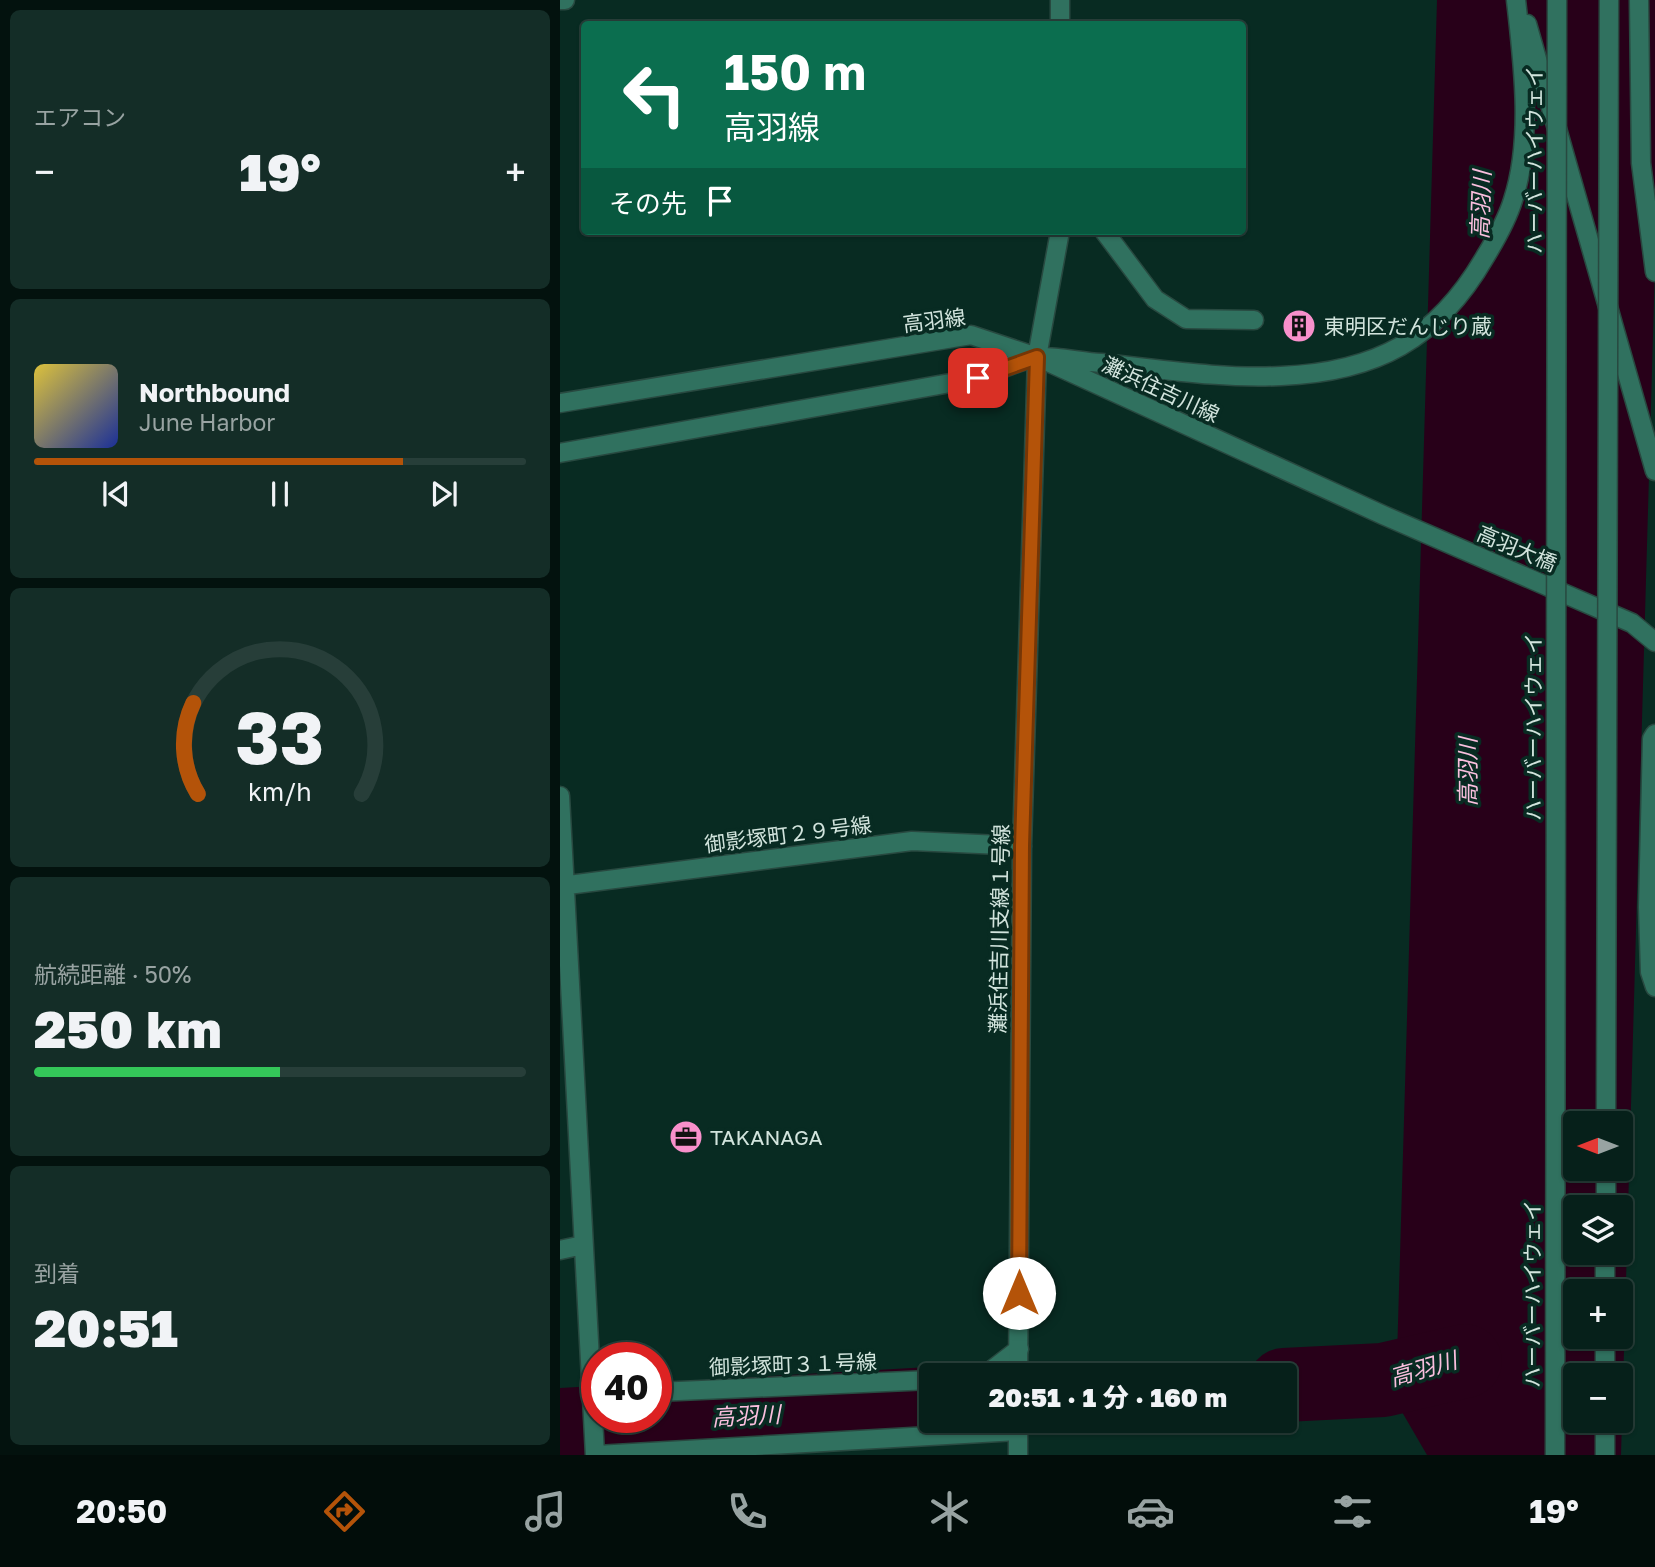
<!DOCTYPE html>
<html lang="ja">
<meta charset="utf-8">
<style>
:root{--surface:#06201a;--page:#142d27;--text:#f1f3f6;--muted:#98a3a2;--line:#273e39;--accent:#b45309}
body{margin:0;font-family:"Golos Text","Noto Sans JP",sans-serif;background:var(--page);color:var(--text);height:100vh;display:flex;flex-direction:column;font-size:26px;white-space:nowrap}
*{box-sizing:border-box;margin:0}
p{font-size:23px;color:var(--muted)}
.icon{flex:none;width:38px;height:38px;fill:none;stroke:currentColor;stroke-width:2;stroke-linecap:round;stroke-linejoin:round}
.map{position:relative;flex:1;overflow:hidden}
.side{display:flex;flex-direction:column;gap:10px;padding:10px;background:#03120e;width:560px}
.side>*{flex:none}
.banner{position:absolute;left:21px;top:21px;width:665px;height:214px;border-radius:7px;box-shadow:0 2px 5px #0004,0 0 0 2px var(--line);background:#0b6e4f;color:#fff;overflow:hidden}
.needle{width:46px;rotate:270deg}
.buttons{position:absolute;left:1003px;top:1111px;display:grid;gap:14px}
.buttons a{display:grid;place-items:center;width:70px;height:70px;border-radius:7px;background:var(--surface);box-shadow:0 2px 5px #0004,0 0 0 2px var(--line);font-size:35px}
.speed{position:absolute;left:21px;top:1342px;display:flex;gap:14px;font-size:35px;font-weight:700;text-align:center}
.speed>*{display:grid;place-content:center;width:91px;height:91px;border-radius:50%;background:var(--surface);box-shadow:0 2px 5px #0004,0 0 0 2px var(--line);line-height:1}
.speed .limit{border:10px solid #d22;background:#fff;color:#111}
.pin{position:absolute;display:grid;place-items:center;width:60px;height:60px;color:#fff;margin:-30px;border-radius:14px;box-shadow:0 4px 10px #0006}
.me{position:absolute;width:77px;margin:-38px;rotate:0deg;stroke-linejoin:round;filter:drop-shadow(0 0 5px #0008)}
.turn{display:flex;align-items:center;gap:24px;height:147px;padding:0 28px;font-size:32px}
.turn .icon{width:91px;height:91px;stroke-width:2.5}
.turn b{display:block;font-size:49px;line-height:60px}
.then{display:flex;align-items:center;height:66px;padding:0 28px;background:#0003;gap:14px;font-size:26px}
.big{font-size:52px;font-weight:800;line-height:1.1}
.side .tile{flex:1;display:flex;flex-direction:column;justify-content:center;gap:10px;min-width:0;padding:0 24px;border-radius:10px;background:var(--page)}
.side .dial{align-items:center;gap:0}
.dial svg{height:182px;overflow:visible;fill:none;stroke:var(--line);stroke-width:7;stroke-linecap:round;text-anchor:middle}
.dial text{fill:var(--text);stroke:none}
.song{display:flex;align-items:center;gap:21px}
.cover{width:84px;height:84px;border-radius:10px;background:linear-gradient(135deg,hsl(50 70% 55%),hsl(230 70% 35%))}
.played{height:7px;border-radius:4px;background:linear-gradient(90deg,var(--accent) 75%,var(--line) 75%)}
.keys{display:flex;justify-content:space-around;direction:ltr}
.heat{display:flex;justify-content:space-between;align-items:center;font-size:38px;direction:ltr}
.charge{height:10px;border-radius:5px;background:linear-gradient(90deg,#34c759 50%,var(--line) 0)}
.trip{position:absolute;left:359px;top:1363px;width:378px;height:70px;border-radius:7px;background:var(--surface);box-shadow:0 2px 5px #0004,0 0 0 2px var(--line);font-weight:800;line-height:70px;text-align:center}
.tabs{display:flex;height:112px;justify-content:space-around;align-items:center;background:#020d0a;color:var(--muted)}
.tabs .icon{width:49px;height:49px}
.tabs .current{color:var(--accent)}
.tabs b{font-size:32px;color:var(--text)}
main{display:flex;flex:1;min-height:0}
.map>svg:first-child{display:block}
</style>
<main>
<section class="side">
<div class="tile"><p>エアコン</p>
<div class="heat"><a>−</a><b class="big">19°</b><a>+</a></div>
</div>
<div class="tile">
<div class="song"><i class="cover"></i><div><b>Northbound</b><p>June Harbor</p></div></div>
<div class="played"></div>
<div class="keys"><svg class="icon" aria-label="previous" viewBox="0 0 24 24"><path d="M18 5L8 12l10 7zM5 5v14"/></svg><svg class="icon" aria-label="pause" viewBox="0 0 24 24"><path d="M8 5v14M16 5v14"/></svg><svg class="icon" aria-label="next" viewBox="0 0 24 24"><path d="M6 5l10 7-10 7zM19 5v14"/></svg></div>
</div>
<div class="tile dial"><svg viewBox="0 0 100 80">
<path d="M14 69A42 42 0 1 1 86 69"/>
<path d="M14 69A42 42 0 0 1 12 29" stroke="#b45309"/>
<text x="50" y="56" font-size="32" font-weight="700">33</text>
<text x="50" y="72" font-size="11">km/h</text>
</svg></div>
<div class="tile"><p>航続距離 · 50%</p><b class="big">250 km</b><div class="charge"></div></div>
<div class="tile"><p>到着</p><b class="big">20:51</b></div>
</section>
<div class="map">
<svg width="1095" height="1455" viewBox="0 0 1095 1455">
<rect width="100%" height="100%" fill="#082b22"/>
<path fill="#280019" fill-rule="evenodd" d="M877 0H1095V265L1061 1455H867L831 1393 837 1357ZM1015 1124H1060V1169H1015ZM1015 1208H1060V1253H1015ZM1015 1292H1060V1337H1015ZM1015 1376H1060V1421H1015Z"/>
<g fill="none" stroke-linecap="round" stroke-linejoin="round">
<path stroke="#280019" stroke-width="74" d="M724 1385 823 1380 905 1361
M0 1425 371 1404"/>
<defs>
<path id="service" d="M544 231 595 299 626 319 694 320"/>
<path id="minor" d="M0 0H5
M0 796 35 1455
M0 886 352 841 462 846
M0 1250 23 1245
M424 1376 459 1349
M96 1392 371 1380
M37 1455 458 1431"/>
<path id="tertiary" d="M500 0V24
M1079 0 1081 163 1095 272
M967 24 1095 471
M0 403 411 335 477 357 823 515 1072 623 1095 642
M0 453 418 378C433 373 462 359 478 357 496 356 522 362 541 363 600 369 661 379 721 376 816 372 877 340 925 257 936 239 947 220 953 200 973 138 963 63 956 0
M1095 734 1092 739 1088 907 1090 972 1095 987
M1046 1208V1169
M1045 1292V1253
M458 1376 462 846 477 357 500 231
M1045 1376V1337
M458 1455V1421
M1045 1455V1421"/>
</defs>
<use href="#service" stroke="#284940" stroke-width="21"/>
<use href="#minor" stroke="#284940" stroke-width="21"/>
<use href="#tertiary" stroke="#284940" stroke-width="21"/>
<use href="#service" stroke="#30715f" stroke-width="18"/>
<use href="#minor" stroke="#30715f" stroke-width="18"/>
<use href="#tertiary" stroke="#30715f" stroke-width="18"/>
<defs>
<path id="tertiary-bridge" d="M1046 1124 1049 0
M995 1455 997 0"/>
</defs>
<use href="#tertiary-bridge" stroke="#284940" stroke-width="21" stroke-linecap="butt"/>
<use href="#tertiary-bridge" stroke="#30715f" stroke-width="18"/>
</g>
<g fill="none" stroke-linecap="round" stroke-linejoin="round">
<defs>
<path id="route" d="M418 378 477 357 462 846 459 1293"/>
</defs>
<use href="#route" stroke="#753606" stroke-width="18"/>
<use href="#route" stroke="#b45309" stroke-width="12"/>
</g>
<defs>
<symbol id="building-disc" viewBox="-11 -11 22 22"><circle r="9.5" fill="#f890cb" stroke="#082b22"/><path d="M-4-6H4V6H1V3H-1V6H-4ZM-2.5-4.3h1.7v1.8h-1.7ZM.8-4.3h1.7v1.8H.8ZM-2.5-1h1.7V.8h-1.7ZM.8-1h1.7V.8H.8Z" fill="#111"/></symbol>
<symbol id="office-disc" viewBox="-11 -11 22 22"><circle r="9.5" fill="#f890cb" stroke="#082b22"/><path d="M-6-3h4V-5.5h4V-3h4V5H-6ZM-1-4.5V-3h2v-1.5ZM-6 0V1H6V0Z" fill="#111"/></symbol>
</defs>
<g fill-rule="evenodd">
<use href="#building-disc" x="720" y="307" width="38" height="38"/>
<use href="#office-disc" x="107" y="1118" width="38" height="38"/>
</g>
<g text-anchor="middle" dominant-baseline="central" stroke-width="7" stroke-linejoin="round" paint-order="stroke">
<g font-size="21" fill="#d2e4dd" stroke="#082b22">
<text transform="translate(974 160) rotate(-90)">ハーバーハイウェイ</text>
<text transform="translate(374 320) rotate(-7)">高羽線</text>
<text transform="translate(601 389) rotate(25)">灘浜住吉川線</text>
<text transform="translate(957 548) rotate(23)">高羽大橋</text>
<text transform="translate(973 727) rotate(-90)">ハーバーハイウェイ</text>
<text transform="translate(228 834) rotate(-7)">御影塚町２９号線</text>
<text transform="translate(439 929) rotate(-89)">灘浜住吉川支線１号線</text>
<text transform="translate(972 1294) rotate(-90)">ハーバーハイウェイ</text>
<text transform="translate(233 1364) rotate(-2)">御影塚町３１号線</text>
</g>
<g font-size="21" fill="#d2e4dd" stroke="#082b22" text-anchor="start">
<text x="764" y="326">東明区だんじり蔵</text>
<text x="150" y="1137">TAKANAGA</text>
</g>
<g font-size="23" font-style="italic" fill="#fabfde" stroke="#082b22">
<text transform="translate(920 205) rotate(-88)">高羽川</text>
<text transform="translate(907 772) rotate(-90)">高羽川</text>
<text transform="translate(863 1368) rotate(-16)">高羽川</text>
<text transform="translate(186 1415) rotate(-3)">高羽川</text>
</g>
</g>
</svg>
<div class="buttons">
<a><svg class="needle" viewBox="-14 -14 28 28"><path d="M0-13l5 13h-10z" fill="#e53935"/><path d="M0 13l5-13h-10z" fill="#98a3a2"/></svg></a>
<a><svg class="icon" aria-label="layers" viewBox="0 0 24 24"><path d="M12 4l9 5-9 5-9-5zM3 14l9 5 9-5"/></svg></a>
<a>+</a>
<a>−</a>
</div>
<div class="speed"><div class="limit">40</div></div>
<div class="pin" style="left:418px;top:378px;background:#d93025"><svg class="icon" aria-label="arrive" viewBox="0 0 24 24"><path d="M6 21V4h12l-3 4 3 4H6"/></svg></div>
<svg class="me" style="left:459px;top:1293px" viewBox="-20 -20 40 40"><circle r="19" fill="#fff"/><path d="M0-13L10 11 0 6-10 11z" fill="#b45309"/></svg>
<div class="trip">20:51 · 1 分 · 160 m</div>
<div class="banner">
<div class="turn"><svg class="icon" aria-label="left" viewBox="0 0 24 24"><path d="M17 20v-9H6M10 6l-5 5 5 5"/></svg><div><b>150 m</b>高羽線</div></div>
<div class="then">その先<svg class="icon" aria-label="arrive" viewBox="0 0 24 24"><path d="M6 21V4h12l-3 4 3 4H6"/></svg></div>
</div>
</div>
</main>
<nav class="tabs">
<b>20:50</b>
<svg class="icon current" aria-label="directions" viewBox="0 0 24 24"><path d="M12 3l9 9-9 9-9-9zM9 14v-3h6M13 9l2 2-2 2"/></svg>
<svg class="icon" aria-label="music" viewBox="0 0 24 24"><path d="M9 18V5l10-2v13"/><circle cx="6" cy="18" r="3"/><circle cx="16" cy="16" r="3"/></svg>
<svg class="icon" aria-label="phone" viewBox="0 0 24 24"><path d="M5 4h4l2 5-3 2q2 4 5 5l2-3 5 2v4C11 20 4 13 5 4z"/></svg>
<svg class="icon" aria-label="climate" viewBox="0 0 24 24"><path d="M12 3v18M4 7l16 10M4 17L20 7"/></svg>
<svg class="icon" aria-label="car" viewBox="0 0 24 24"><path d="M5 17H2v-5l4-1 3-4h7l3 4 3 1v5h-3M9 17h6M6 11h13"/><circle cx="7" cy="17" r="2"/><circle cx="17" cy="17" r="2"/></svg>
<svg class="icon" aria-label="filters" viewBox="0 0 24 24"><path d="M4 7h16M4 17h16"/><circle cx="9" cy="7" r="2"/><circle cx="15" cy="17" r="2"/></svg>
<b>19°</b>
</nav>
